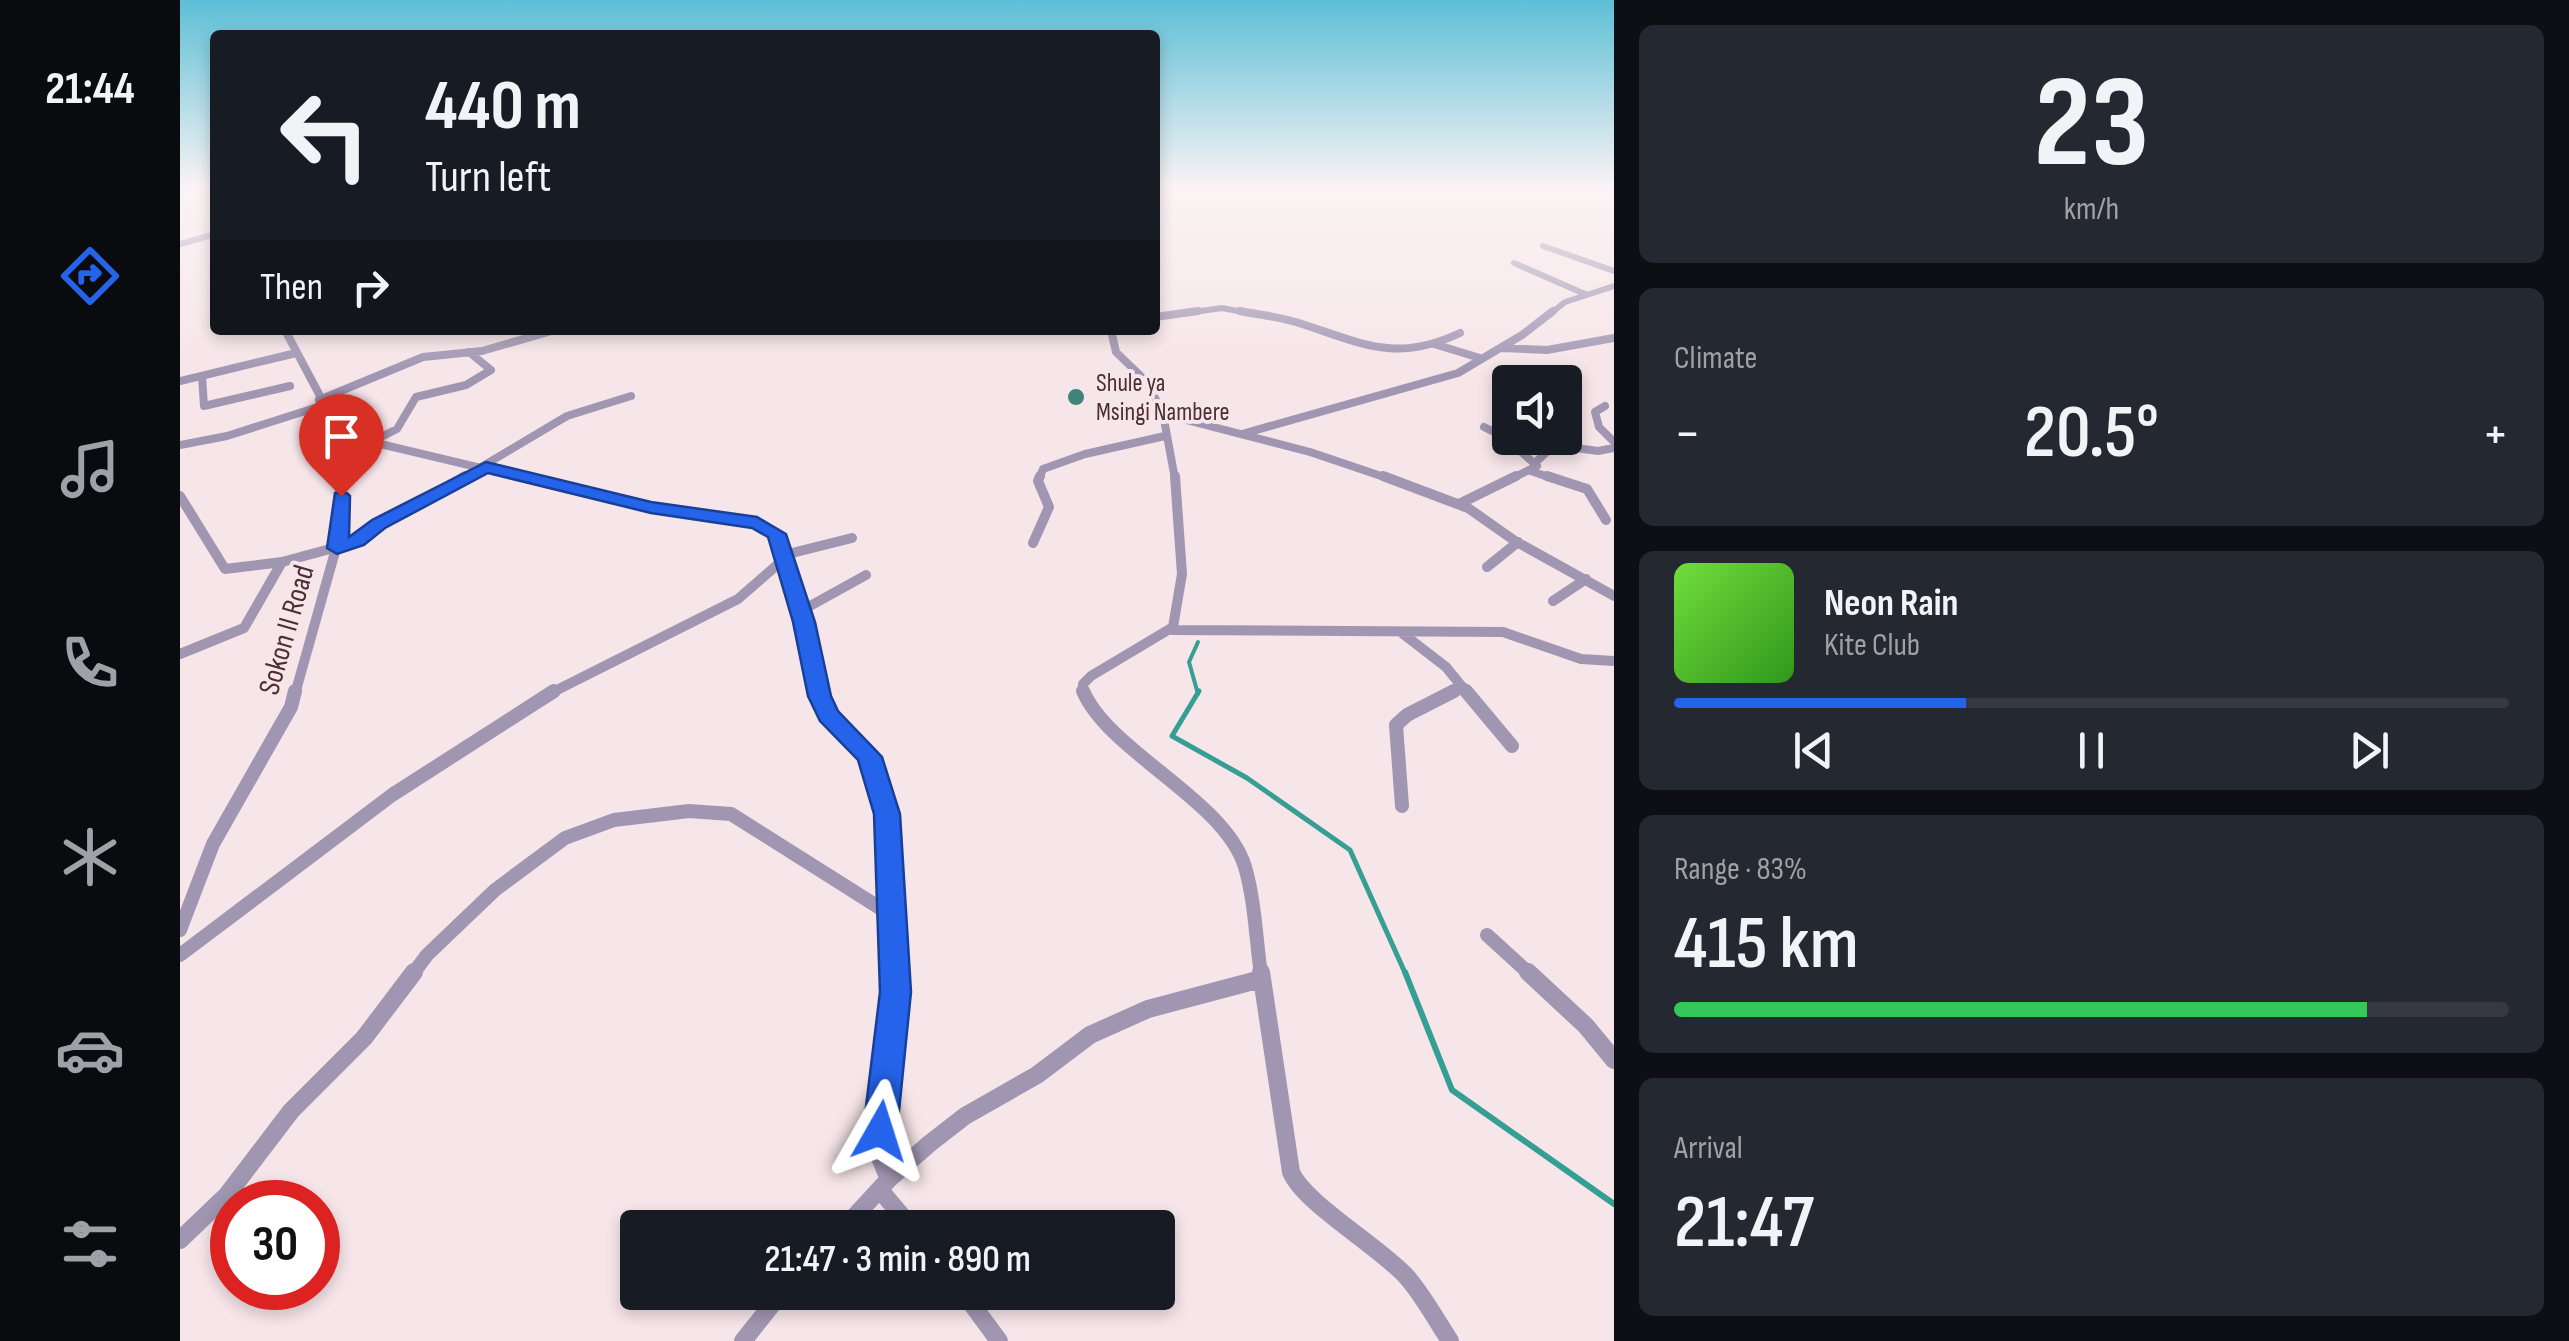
<!DOCTYPE html>
<meta charset="utf-8">
<style>
:root{--surface:#171b24;--page:#242831;--text:#f1f3f6;--muted:#9ea1a6;--line:#363941;--accent:#2563eb}
body{margin:0;font-family:"Sofia Sans Condensed",sans-serif;background:var(--page);color:var(--text);height:100vh;display:flex;flex-direction:column;font-size:38px;white-space:nowrap}
*{box-sizing:border-box;margin:0}
p{font-size:32px;color:var(--muted)}
.icon{flex:none;width:55px;height:55px;fill:none;stroke:currentColor;stroke-width:2;stroke-linecap:round;stroke-linejoin:round}
.map{position:relative;flex:1;overflow:hidden}
.drawer{display:flex;flex-direction:column;gap:25px;padding:25px;background:#0d0f14;width:955px}
.drawer>*{flex:none}
.top-card{position:absolute;left:30px;top:30px;width:950px;height:305px;border-radius:10px;box-shadow:0 5px 15px #0003;background:#171b24;color:var(--text);overflow:hidden}
.fabs{position:absolute;left:1312px;top:365px;display:grid;gap:20px}
.fabs a{display:grid;place-items:center;width:90px;height:90px;border-radius:10px;background:var(--surface);box-shadow:0 5px 15px #0003;font-size:50px}
.speed{position:absolute;left:30px;top:1180px;display:flex;gap:20px;font-size:50px;font-weight:700;text-align:center}
.speed>*{display:grid;place-content:center;width:130px;height:130px;border-radius:50%;background:var(--surface);box-shadow:0 5px 15px #0003;line-height:1}
.speed .limit{border:15px solid #d22;background:#fff;color:#111}
.pin{position:absolute;display:grid;place-items:center;width:85px;height:85px;color:#fff;margin:-102px -42px;border-radius:50% 50% 50% 0;rotate:-45deg;box-shadow:0 0 10px #0007}
.pin .icon{rotate:45deg}
.me{position:absolute;width:110px;margin:-55px;rotate:6deg;stroke-linejoin:round;filter:drop-shadow(0 0 8px #0008)}
.turn{display:flex;align-items:center;gap:35px;height:210px;padding:0 50px;font-size:45px}
.turn .icon{width:130px;height:130px;stroke-width:2.5}
.turn b{display:block;font-size:70px;line-height:85px}
.then{display:flex;align-items:center;height:95px;padding:0 50px;background:#0003;gap:20px;font-size:38px}
.big{font-size:75px;font-weight:600;line-height:1.1}
.drawer .card{flex:1;display:flex;flex-direction:column;justify-content:center;gap:15px;min-width:0;padding:0 35px;border-radius:15px;background:var(--page)}
.drawer .dial{align-items:center;gap:0}
.dial b{font-size:130px;line-height:1}
.song{display:flex;align-items:center;gap:30px}
.cover{width:120px;height:120px;border-radius:15px;background:linear-gradient(135deg,hsl(100 70% 55%),hsl(110 70% 35%))}
.played{height:10px;border-radius:5px;background:linear-gradient(90deg,var(--accent) 35%,var(--line) 35%)}
.keys{display:flex;justify-content:space-around;direction:ltr}
.heat{display:flex;justify-content:space-between;align-items:center;font-size:55px;direction:ltr}
.charge{height:15px;border-radius:8px;background:linear-gradient(90deg,#34c759 83%,var(--line) 0)}
.trip{position:absolute;left:440px;top:1210px;width:555px;height:100px;border-radius:10px;background:var(--surface);box-shadow:0 5px 15px #0003;font-weight:600;line-height:100px;text-align:center}
main{display:flex;flex:1;min-height:0}
.tab-bar{display:flex;flex-direction:column;width:180px;justify-content:space-around;align-items:center;background:#090b0e;color:var(--muted)}
.tab-bar .icon{width:70px;height:70px}
.tab-bar .on{color:var(--accent)}
.tab-bar b{font-size:45px;color:var(--text)}
.map>svg:first-child{display:block}
</style>
<main>
<nav class="tab-bar">
<b>21:44</b>
<svg class="icon on" aria-label="directions" viewBox="0 0 24 24"><path d="M12 3l9 9-9 9-9-9zM9 14v-3h6M13 9l2 2-2 2"/></svg>
<svg class="icon" aria-label="music" viewBox="0 0 24 24"><path d="M9 18V5l10-2v13"/><circle cx="6" cy="18" r="3"/><circle cx="16" cy="16" r="3"/></svg>
<svg class="icon" aria-label="phone" viewBox="0 0 24 24"><path d="M5 4h4l2 5-3 2q2 4 5 5l2-3 5 2v4C11 20 4 13 5 4z"/></svg>
<svg class="icon" aria-label="climate" viewBox="0 0 24 24"><path d="M12 3v18M4 7l16 10M4 17L20 7"/></svg>
<svg class="icon" aria-label="car" viewBox="0 0 24 24"><path d="M5 17H2v-5l4-1 3-4h7l3 4 3 1v5h-3M9 17h6M6 11h13"/><circle cx="7" cy="17" r="2"/><circle cx="17" cy="17" r="2"/></svg>
<svg class="icon" aria-label="filters" viewBox="0 0 24 24"><path d="M4 7h16M4 17h16"/><circle cx="9" cy="7" r="2"/><circle cx="15" cy="17" r="2"/></svg>
</nav>
<div class="map">
<svg width="1434" height="1341" viewBox="0 0 1434 1341">
<rect width="100%" height="100%" fill="#f6e5e9"/>
<g fill="none" stroke-linecap="round" stroke-linejoin="round">
<path stroke="#359f94" stroke-width="4" d="M1018 694 1009 662 1018 642"/>
<path stroke="#359f94" stroke-width="5" d="M1019 691 992 736 1067 778 1170 850 1226 975"/>
<path stroke="#359f94" stroke-width="6" d="M1225 972 1272 1090 1434 1204"/>
<path stroke="#a096b1" stroke-width="6" d="M0 244 35 234
M1363 246 1434 271
M1334 263 1405 294
M999 314 1042 308 1073 314
M1370 314 1385 302 1434 286"/>
<path stroke="#a096b1" stroke-width="8" d="M1060 311C1080 315 1102 317 1122 324 1184 344 1216 363 1280 333
M975 317 1018 311
M105 330 139 394 159 479
M931 330 936 352 967 382 983 414 1130 452 1210 479
M1254 344 1300 358
M1321 348 1367 350 1434 338
M22 376 24 406 110 386
M0 381 112 354
M139 400 243 357 302 351 375 330
M1425 406 1415 412 1419 427 1434 442
M983 414 995 479
M1304 427 1326 438 1357 466 1331 479
M150 432 347 479
M1062 434 1278 373 1342 335 1373 311
M193 441 217 429 236 397 286 385 311 370 289 352
M0 445 47 436 141 406
M1356 462 1374 445 1418 451 1434 448
M1351 471 1374 479
M281 479 387 416 451 396
M859 479 863 469 905 454 985 436"/>
<path stroke="#a096b1" stroke-width="10" d="M336 476 471 508 577 523 597 534 621 611 639 694
M1203 476 1288 508 1335 541 1434 596
M1367 476 1407 489 1426 520
M0 496 45 569 102 562 172 543 285 476
M1279 504 1336 476
M853 543 869 507 858 481 860 476
M604 555 672 538
M1307 567 1338 542
M1373 601 1406 579
M621 611 686 575
M992 630 1323 632 1401 659 1434 661
M1222 633 1266 667 1288 694
M0 654 64 628 102 562
M115 694 162 527 159 476
M369 694 558 599 605 558
M903 694V684L911 676 993 627 1002 574 995 476
M1269 694 1283 687"/>
<path stroke="#a096b1" stroke-width="14" d="M638 691C648 721 676 732 690 758 718 809 712 916 714 975
M903 691C929 752 1045 800 1065 867 1075 901 1076 940 1081 975
M1286 691 1332 746
M1222 806 1216 725 1227 715 1274 691
M0 930 33 844 111 707 115 691
M1307 935 1351 975
M0 955 212 795 374 691
M232 975 247 955 315 890 385 838 434 820 509 811 551 814 711 915"/>
<path stroke="#a096b1" stroke-width="18" d="M1081 972 1111 1172C1124 1203 1197 1245 1226 1276 1243 1295 1256 1320 1270 1341
M1348 972 1406 1026 1434 1060
M709 1179 698 1153 714 972
M700 1190 732 1228
M664 1228 709 1179 749 1144 785 1116 857 1075 910 1035 968 1009 1081 979
M0 1240 47 1195 111 1111 184 1038 234 972
M783 1292 819 1341
M563 1341 602 1292"/>
</g>
<linearGradient id="sky" x2="0" y2="1"><stop stop-color="#5cbfd6"/><stop offset="0.5" stop-color="#fbf3f5"/><stop offset="1" stop-color="#fbf3f5" stop-opacity="0"/></linearGradient>
<rect width="1434" height="374" fill="url(#sky)"/>
<path fill="#2563eb" stroke="#184099" stroke-width="2.5" d="M306 462 471 502 577 517 606 534 635 622 651 696 658 711 702 757 720 814 731 992 717 1131 712 1143 700 1147 688 1143 683 1131 700 992 694 814 678 760 640 721 628 696 613 622 588 537 572 528 471 513 308 473 205 528 184 545 157 554 147 548 155 493H167L170 496 169 537 192 520Z"/>
<circle fill="#3f8379" stroke="#f6e5e9" stroke-width="4" cx="896" cy="397" r="10"/>
<g text-anchor="middle" dominant-baseline="central" stroke-width="8" stroke-linejoin="round" paint-order="stroke">
<g font-size="25" fill="#4c2e36" stroke="#f6e5e9" text-anchor="start">
<text x="916" y="383">Shule ya<tspan x="916" dy="29">Msingi Nambere</tspan></text>
</g>
<g font-size="30" fill="#4c2e36" stroke="#f6e5e9">
<text transform="translate(107 630) rotate(-74)">Sokon II Road</text>
</g>
</g>
</svg>
<div class="fabs">
<a><svg class="icon" aria-label="sound" viewBox="0 0 24 24"><path d="M4 9h4l5-4v14l-5-4H4zM17 9q2 3 0 6"/></svg></a>
</div>
<div class="speed"><div class="limit">30</div></div>
<div class="pin" style="left:161px;top:496px;background:#d93025"><svg class="icon" aria-label="arrive" viewBox="0 0 24 24"><path d="M6 21V4h12l-3 4 3 4H6"/></svg></div>
<svg class="me" style="left:700px;top:1131px" viewBox="-20 -20 40 40"><path d="M0-17L14 15 0 8-14 15z" fill="#2563eb" stroke="#fff" stroke-width="4"/></svg>
<div class="trip">21:47 · 3 min · 890 m</div>
<div class="top-card">
<div class="turn"><svg class="icon" aria-label="left" viewBox="0 0 24 24"><path d="M17 20v-9H6M10 6l-5 5 5 5"/></svg><div><b>440 m</b>Turn left</div></div>
<div class="then">Then<svg class="icon" aria-label="right" viewBox="0 0 24 24"><path d="M7 20v-9h11M14 6l5 5-5 5"/></svg></div>
</div>
</div>
<section class="drawer">
<div class="card dial"><b>23</b><p>km/h</p></div>
<div class="card"><p>Climate</p>
<div class="heat"><a>−</a><b class="big">20.5°</b><a>+</a></div>
</div>
<div class="card">
<div class="song"><i class="cover"></i><div><b>Neon Rain</b><p>Kite Club</p></div></div>
<div class="played"></div>
<div class="keys"><svg class="icon" aria-label="previous" viewBox="0 0 24 24"><path d="M18 5L8 12l10 7zM5 5v14"/></svg><svg class="icon" aria-label="pause" viewBox="0 0 24 24"><path d="M8 5v14M16 5v14"/></svg><svg class="icon" aria-label="next" viewBox="0 0 24 24"><path d="M6 5l10 7-10 7zM19 5v14"/></svg></div>
</div>
<div class="card"><p>Range · 83%</p><b class="big">415 km</b><div class="charge"></div></div>
<div class="card"><p>Arrival</p><b class="big">21:47</b></div>
</section>
</main>
